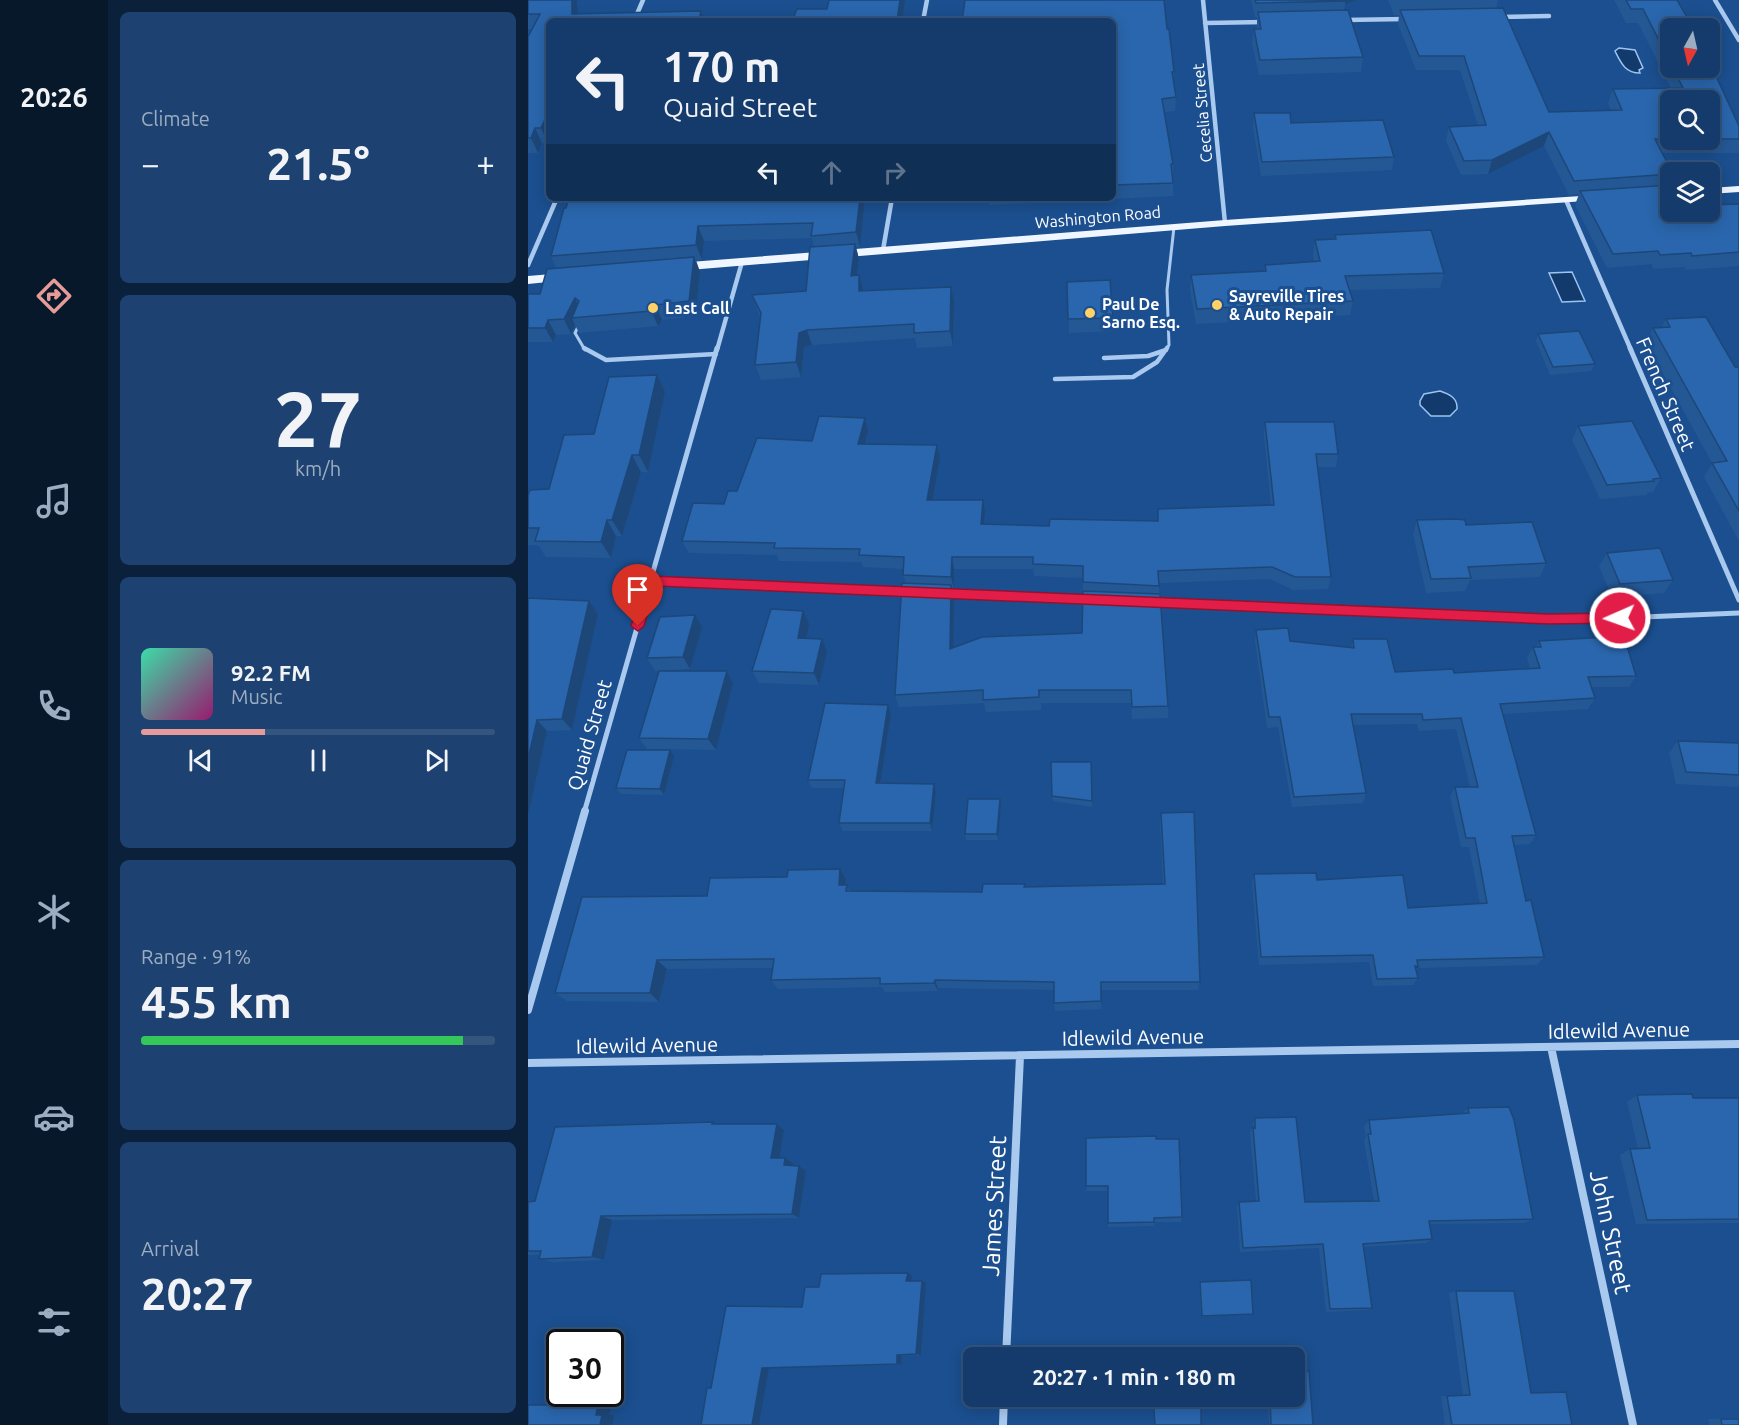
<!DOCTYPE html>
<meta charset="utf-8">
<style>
:root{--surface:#143b6b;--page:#1d4271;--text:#f1f3f6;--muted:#9dadc1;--line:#33557e;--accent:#e69b98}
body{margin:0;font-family:Ubuntu,sans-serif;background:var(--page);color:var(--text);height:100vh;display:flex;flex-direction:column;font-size:22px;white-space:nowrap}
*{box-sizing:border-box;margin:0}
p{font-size:20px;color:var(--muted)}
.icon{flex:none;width:33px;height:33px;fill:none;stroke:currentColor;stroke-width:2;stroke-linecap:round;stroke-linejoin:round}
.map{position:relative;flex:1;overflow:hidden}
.panel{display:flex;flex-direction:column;gap:12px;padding:12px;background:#0b203b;width:420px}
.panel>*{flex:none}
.guide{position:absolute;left:18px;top:18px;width:570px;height:183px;border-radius:9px;box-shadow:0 3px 15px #0003,0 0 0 2px var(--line);background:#143b6b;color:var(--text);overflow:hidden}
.needle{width:39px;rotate:188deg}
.controls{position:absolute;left:1132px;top:18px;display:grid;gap:12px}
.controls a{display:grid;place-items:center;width:60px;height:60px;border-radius:9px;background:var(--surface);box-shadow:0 3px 15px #0003,0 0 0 2px var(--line);font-size:30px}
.speed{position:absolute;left:18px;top:1329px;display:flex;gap:12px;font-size:30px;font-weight:700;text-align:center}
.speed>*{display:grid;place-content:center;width:78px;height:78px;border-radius:50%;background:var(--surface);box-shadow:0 3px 15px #0003,0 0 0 2px var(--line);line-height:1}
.speed .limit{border:3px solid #111;border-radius:9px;background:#fff;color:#111}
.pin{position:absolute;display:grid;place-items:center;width:51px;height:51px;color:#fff;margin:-62px -26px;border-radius:50% 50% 50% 0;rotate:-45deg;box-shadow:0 0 6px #0007}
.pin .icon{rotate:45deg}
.me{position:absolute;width:66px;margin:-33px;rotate:268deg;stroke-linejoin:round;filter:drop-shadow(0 0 4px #0008)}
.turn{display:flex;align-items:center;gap:21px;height:126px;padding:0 18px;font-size:27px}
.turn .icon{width:78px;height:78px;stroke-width:2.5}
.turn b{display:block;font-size:42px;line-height:51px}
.lanes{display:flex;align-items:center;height:57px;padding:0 18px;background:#0003;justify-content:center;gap:30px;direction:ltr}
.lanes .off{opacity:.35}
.big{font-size:45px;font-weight:700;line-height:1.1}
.panel .card{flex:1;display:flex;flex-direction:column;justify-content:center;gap:9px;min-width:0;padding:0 21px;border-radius:9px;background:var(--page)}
.panel .dial{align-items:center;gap:0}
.dial b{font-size:78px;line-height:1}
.song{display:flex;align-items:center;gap:18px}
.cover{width:72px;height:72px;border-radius:9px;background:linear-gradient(135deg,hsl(160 70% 55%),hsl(320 70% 35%))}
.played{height:6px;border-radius:3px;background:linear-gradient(90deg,var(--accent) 35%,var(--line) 35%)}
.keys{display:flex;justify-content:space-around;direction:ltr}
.heat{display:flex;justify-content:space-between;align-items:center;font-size:33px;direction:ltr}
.charge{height:9px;border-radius:4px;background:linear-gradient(90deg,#34c759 91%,var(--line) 0)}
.trip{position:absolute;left:435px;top:1347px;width:342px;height:60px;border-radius:9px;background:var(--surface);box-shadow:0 3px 15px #0003,0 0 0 2px var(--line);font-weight:700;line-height:60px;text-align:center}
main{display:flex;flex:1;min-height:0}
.menu{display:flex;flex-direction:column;width:108px;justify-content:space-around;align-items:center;background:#08182b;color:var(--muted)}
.menu .icon{width:42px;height:42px}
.menu .current{color:var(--accent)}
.menu b{font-size:27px;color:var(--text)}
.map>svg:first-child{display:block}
</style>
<main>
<nav class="menu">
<b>20:26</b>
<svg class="icon current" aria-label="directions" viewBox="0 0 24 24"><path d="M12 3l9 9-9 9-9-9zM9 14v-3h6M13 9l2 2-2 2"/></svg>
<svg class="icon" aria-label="music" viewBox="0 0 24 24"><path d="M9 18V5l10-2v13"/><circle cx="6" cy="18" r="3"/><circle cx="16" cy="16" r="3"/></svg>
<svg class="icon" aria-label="phone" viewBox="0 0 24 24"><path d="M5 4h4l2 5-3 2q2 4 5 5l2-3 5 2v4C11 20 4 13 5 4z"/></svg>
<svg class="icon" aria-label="climate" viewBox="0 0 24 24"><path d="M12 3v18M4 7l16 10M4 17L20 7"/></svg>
<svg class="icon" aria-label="car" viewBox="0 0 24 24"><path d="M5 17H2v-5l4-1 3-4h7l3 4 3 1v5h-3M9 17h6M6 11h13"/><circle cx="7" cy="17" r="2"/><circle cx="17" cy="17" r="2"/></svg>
<svg class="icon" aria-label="filters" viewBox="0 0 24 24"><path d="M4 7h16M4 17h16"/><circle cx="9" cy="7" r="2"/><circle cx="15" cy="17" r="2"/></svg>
</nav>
<section class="panel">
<div class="card"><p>Climate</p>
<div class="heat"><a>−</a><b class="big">21.5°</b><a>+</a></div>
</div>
<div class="card dial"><b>27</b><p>km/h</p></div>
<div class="card">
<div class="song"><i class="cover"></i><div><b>92.2 FM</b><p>Music</p></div></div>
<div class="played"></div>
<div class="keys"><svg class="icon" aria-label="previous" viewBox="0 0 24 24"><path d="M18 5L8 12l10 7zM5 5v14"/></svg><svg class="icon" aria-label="pause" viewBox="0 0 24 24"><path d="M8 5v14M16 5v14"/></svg><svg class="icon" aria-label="next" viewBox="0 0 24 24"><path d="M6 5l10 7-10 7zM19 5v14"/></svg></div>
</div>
<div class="card"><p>Range · 91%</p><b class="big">455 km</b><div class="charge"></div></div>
<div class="card"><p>Arrival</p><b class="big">20:27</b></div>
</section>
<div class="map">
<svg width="1211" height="1425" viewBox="0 0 1211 1425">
<rect width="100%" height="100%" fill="#1b4f8f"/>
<path fill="#123a6d" stroke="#9cc4f0" stroke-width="1.5" d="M1091 48 1107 50 1115 68 1111 70 1112 73C1097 73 1093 63 1087 51Z
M1044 272 1057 301 1034 302 1021 273Z
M912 391C921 394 930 398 929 409L922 416H903L892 405V401L896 394Z"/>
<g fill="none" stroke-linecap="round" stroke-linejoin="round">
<path stroke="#a9c9ee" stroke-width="3" d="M51 325 47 333 57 350
M638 350 641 345 639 290 646 227"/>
<path stroke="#a9c9ee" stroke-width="4.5" d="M56 348 78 360 188 354
M576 358 620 356 638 350
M527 379 605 377 629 362 639 348"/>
<path stroke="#a9c9ee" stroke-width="4.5" d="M675 0 697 223
M1187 0 1211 40
M972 17 1021 16
M816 20 878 19
M106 21 115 0
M395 21 399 0
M677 23 737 22
M1038 200 1103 350
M355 250 364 198
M0 265 29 198
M189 350 214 262"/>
<path stroke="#a9c9ee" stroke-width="5" d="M1102 348 1211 600
M123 581 380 592
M417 593 560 599
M627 602 1044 620 1211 613
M56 813 189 348"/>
<path stroke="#a9c9ee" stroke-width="8" d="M0 1010 57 811
M1023 1047 1105 1425
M0 1063 1211 1044
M478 1358 492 1056
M475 1425 476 1396"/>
<path fill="#f0f6ff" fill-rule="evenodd" d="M1211 186V192L1182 194V188Z
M1068 195 1072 196V200L697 226 149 271 143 267 149 263 697 220Z
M36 273 42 277 40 280 0 284V276Z"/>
</g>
<path fill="#245895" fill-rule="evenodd" d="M0 0 21 21V140L20 143H14L10 153H0V37L4 29H0Z
M723 0H829L817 4 816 10 835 57 833 72 731 75 724 44 726 29H729V17H727Z
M860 0H970L968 8 1021 112 1083 110 1080 103 1085 89 1143 88 1110 23H1098L1086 0H1149L1143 28V68H1182L1211 126V150L1210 153H1134L1143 172V177L1140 185 1143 212 1211 204V266L1158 270 1156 267 1125 269 1124 264 1079 268 1047 205 1051 194 1041 195 1016 146 960 174 933 175 918 141 921 127 950 125 932 70H888L870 24 871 15H866ZM1143 100H1182V140H1143Z
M585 21 639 29 646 72V85L648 97 647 111 636 112 645 164V196L461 205 460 198H585Z
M726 113 763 123 866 157 864 170 733 176 725 127Z
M41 198H337L332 247H328L331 259 329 276 335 291 426 302 425 346 389 348 387 338 284 345 276 347 273 377 233 380 227 365 232 317 224 295 278 291 286 247 284 238 176 241 174 260H168L172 272 167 316 134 320 130 326 51 333 47 325 43 334 28 335 25 342H0V294H12L28 268 23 256Z
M807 235 916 273 912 288 821 290 825 301 822 315 668 324 662 290 663 275 736 271 737 265 786 261 785 254 787 240 806 239Z
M539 282 585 318V331L541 333Z
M1138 319 1207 367H1211V541L1176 477 1184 463 1118 342 1125 328 1134 327Z
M1010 334 1067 364 1063 371 1022 375 1008 341Z
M137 392 120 472H113L94 536H88L83 558 18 557 10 545H0V495L21 489 66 434Z
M337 418 340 431 337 444 409 445 412 458 404 500H455L457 512 456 524 521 526 629 521 743 506 736 435 737 422 810 454 808 467H789L803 577 800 589 765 590 742 579 631 583V594L640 706V718L604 719 603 703H513V710L458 712 456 703 371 707 367 695 378 583 375 575 376 569 335 567 333 562 251 561 249 555 161 553 154 541 209 491 284 441ZM426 569H505L506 576 555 578 554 633 425 648 426 599 424 589H426Z
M1050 426 1133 478 1125 492 1119 493 1118 495 1072 499 1044 440Z
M889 520 938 525 1018 563 1012 577 942 580 937 591 898 593 885 534Z
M1079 553 1145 580 1136 593 1084 597 1071 566Z
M0 598 70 614 44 730 19 731 0 815Z
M281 624 278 638 299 652 291 685 231 683 224 671Z
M174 628 162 669 127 671 119 658Z
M728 630 762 641 823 648 825 639 867 672 926 673 1002 668 999 658 1005 647H1008L1011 641 1108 676 1101 687H1064L1067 698 1060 709 975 714 1008 835 1002 844 986 845 998 901 1016 957 1009 965 890 968 888 970 890 978 885 985 845 986 841 962 731 965 724 883 726 874 789 880 880 908 952 904 941 847H933L922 797 927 787H942L928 729 891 731 889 724 825 725 838 793 835 803 764 807 750 727 739 728 727 641Z
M199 671 205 683 188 750 119 749 111 738Z
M360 705 363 714 352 783 408 792 404 831H315L311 823 316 788H284L280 780Z
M1150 741 1211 743V787L1148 784 1141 753Z
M146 756 136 795 93 794 88 788Z
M563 762 564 807 525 801 524 796Z
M472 799 473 805 470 840H438L437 834Z
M633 813 672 982 670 990H573V1009L527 1011 526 1003V990L410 988V991L357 992 354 987 250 989 243 980 245 968 139 969 131 1002 39 1001 27 993 179 896 318 879 317 885 323 891 454 892 497 884V887L635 884 632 824Z
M1109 1095 1165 1098H1211V1223L1108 1224 1092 1155 1102 1149H1110L1099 1102Z
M940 1108 1005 1219 997 1223 901 1224 904 1239 898 1243 835 1247 844 1308 839 1310 798 1312 791 1248 712 1252 709 1206 711 1202 728 1201 722 1133 727 1118 777 1202 846 1201 836 1140 838 1137 836 1126 841 1120 934 1113Z
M189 1124H249L256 1130 252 1158 265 1163V1166L278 1171 271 1218 84 1220 76 1260 25 1262 11 1259 12 1255H0V1202L7 1201Z
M628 1139 654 1217 653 1222H626V1226L580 1227V1191H559L558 1186Z
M384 1276 383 1281 398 1283 393 1355 374 1356 373 1365 241 1368 231 1425H173L183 1388 274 1307 291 1287Z
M672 1282 725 1314 724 1315 673 1317 671 1284Z
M928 1291 1003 1393 1044 1425H917L913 1396H935L921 1293Z
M740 1396H766L785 1425H741Z
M1211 1418V1425H1182L1180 1419Z"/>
<path fill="#1d4779" d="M44 0H49L50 21 44 14Z
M372 0H377L374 21H369Z
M813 0H829L817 4V1Z
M173 11 176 21H171Z
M21 111V140L20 143 13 128Z
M7 128 14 143 10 153 3 138Z
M1021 132 1016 146 960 174 964 160Z
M332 198H337L332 247 328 232Z
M170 226 176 241 174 260 168 245Z
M327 244 331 259 327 291 323 276Z
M166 257 172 272 167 316 161 301Z
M331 275 335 290 331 291Z
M423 287 426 302 425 346 422 331Z
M47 298 54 312 44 318 47 325 43 334 36 319Z
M128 305 134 320 130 326 123 311Z
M20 320 28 335 25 342 17 328Z
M279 330 284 345 276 347 273 377 268 362 271 333Z
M129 375 137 392 120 472 111 455Z
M337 418 340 431 334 457 330 444Z
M409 445 412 458 402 513 399 500Z
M104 455 113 472 94 536 84 520Z
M455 500 457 512 455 537 453 524Z
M79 520 88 536 83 558 73 542Z
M424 557 426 569V589L423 577Z
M423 585 426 599 425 662 422 649Z
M61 601 70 614 44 730 34 719Z
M275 611 281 624 276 651 270 638Z
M167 615 174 628 162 669 155 657Z
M294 639 299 652 291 685 286 673Z
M199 671 205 683 188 750 180 739Z
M360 705 363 714 351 791 348 783Z
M9 720 19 731 0 815V759Z
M142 750 146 756 136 795 132 789Z
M406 784 408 792 404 831 402 823Z
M472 799 473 805 470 840 469 834Z
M312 869 318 879 316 895 311 885Z
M129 960 139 969 131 1002 122 993Z
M407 980 410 988V991L406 983Z
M249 1124 256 1130 251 1163 243 1158Z
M257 1158 265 1163 264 1171 256 1165Z
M271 1166 278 1171 271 1218 264 1214Z
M73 1216 84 1220 76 1260 64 1257Z
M380 1273 384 1276 383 1284 378 1281Z
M394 1281 398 1283 393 1355 388 1354Z
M369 1355 374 1356 373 1365 369 1364Z
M234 1368H241L231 1425H224Z
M71 1400H84L81 1415H68Z
M74 1415H86L84 1425H72Z"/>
<path fill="#2a66ad" stroke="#1d4779" stroke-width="1.5" d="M0 0H44V14L173 11 171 21H21V111L13 128H7L3 138H0V37L12 14H0Z
M301 0H372L369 21H264L269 9H299Z
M437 0H636L639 29H641L646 72H644L648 97 634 99 645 164H643L645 183 585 185V21H434Z
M727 0H817V1L728 3Z
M1098 0H1149L1165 28H1143V64L1115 9H1103Z
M975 8 1021 112 1094 110 1085 89 1155 88 1145 68H1182V63L1211 126V139H1182V100H1143V139H1127L1144 172 1143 174 1046 181 1021 132 964 160 936 161 921 127 958 125 936 56H891L872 10Z
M820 10 835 57 732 60 726 29H733L730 12Z
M726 113H762L763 123 855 120 866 157 734 162Z
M1143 185V212H1182V205L1211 204V252L1164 256 1163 253 1132 255 1130 251 1085 254 1052 191Z
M41 198H332L328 232 283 236 285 223 170 226 168 245 23 256 36 208H38Z
M903 230 916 273 817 276 825 301 669 309 663 275 738 271 737 265 792 261 787 240 808 239 807 235Z
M327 244 323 276 331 275V291L423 287 422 331 386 333V324L279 330 271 333 268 362 227 365 233 313 224 295 278 291 282 247Z
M166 257 161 301 128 305 123 311 44 318 51 301 47 298 36 319 20 320 17 328H0V294H12L19 269Z
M582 280 585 318 540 319 539 282Z
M1178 317 1207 367H1211V511L1184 463 1199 461 1125 328 1142 327 1138 319Z
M1051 331 1067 364 1025 367 1010 334Z
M129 375 111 455H104L84 520H79L73 542 7 541 11 528H0V495L2 490 21 489 36 435 66 434 81 377Z
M291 416 337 418 330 444 409 445 399 500H455L453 524 521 526 522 519 630 521V509L746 505 737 422H806L810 454H788L803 577H767L744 567 630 571 631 586 555 582V566L505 564V557H424L423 577 375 575 376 557 331 555 332 549 246 548 247 543 154 541 165 503 196 504 200 491H209L229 438 284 441Z
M1104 421 1133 478 1125 479 1126 481 1079 485 1050 426Z
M928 519 937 520 938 525 1004 522 1018 563 940 567 943 578 903 579 889 520Z
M1132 548 1145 580 1092 584 1079 553Z
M374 583 423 585 422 649 454 637 554 633 555 591 632 594 640 706 604 707 603 690H511V697L455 700V690L367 695Z
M0 598 61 601 34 719 9 720 0 759Z
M243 609 275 611 270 638 294 639 286 673 224 671Z
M167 615 155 657 119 658 132 617Z
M760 628 762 641 826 648 825 639H859L867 672 925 669 926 673 1012 668 1005 647H1013L1011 641 1096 636 1108 676 1060 677 1067 698 972 704 1008 835 984 836 998 901 1003 900 1016 957 889 960 890 967 887 966 890 978 849 979 845 955 733 957 726 874 788 873 789 880 875 875 880 908 959 903 947 838H938L927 787H950L933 718 895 720 894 714H823L838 793 766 797 752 717H741L728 630Z
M131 671H199L180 739 111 738Z
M297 703 360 705 348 783 406 784 402 823H311L317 780H280Z
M1150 741 1211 743V775L1158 772Z
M99 750H142L132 789 88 788Z
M523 762H563L564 801 524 796Z
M440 799H472L469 834H437Z
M666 812 672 982H573V1001L526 1003V982L407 980 406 983 352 984V978L243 980 246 959 129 960 122 993H27L54 897 179 896 182 878 259 877 260 870 312 869 311 885H319L318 891 454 892 455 884H497L496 887 637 884 633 813Z
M1164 1094 1165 1098H1211V1219L1119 1220 1102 1149 1122 1148 1109 1095Z
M981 1107 986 1120 1005 1219 901 1221 904 1239 835 1244 844 1308 802 1309 795 1244 715 1248 711 1202 731 1201 725 1127 727 1128V1118L768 1117 777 1202 851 1201 840 1134H843L841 1120 941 1113 940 1108Z
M185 1122 184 1124H249L243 1158H257L256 1165 271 1166 264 1214 73 1216 64 1257 11 1259 13 1251H0V1202L7 1201 27 1127Z
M628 1136V1139H651L654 1217 626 1218V1222L580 1223V1186H558V1138Z
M380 1273 378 1281H394L388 1354 369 1355V1364L234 1368 224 1425H173L179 1388H183L198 1306 274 1307 277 1287H291L293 1274Z
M723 1280 725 1314 674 1316 672 1282Z
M928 1291H986L1003 1393 1038 1392 1044 1425H924L919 1396 942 1395Z
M766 1371H781L785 1425H743L742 1396H766Z
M625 1396H673V1425H627Z
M23 1400H71L68 1415H74L72 1425H0V1405H22Z
M1193 1419H1211V1425H1194Z"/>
<path fill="#e11d48" stroke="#92132f" stroke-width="1.5" d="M123 576 1021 614 1092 613 1098 618 1092 623 1021 624 128 586 116 626 110 631 103 626 117 581Z"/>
<g fill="#ffd166" stroke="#1b4f8f" stroke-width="2">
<circle cx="689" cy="305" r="6"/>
<circle cx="125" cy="308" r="6"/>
<circle cx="562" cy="313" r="6"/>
</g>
<g text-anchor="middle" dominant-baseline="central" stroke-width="6" stroke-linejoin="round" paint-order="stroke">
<g font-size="16" fill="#fff" stroke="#1b4f8f">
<text transform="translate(674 113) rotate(-95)">Cecelia Street</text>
<text transform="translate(570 217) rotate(-5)">Washington Road</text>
</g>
<g font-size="16" font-weight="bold" fill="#fff" stroke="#1b4f8f" text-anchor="start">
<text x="701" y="296">Sayreville Tires<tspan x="701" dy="18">&amp; Auto Repair</tspan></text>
<text x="574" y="304">Paul De<tspan x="574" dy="18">Sarno Esq.</tspan></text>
<text x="137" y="308">Last Call</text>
</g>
<g font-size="20" fill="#fff" stroke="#1b4f8f">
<text transform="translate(1138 394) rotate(67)">French Street</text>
<text transform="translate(61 735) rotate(-74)">Quaid Street</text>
<text transform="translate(1091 1030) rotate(-1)">Idlewild Avenue</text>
<text transform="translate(605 1037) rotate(-1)">Idlewild Avenue</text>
<text transform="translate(119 1045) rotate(-1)">Idlewild Avenue</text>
</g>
<g font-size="24" fill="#fff" stroke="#1b4f8f">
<text transform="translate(466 1206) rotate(-87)">James Street</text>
<text transform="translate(1083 1232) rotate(78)">John Street</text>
</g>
</g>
</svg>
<div class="controls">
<a><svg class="needle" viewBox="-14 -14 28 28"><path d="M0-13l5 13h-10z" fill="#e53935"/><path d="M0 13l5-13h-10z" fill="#9dadc1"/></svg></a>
<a><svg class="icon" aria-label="search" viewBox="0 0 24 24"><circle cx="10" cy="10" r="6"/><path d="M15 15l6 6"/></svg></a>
<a><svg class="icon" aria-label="layers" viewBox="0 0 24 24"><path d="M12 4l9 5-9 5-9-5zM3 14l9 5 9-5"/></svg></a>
</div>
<div class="speed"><div class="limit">30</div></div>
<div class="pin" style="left:110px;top:626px;background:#d93025"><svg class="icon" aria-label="arrive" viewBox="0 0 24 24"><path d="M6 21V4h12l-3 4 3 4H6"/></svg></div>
<svg class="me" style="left:1092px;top:618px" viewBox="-20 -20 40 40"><circle r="17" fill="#e11d48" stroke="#fff" stroke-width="3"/><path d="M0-11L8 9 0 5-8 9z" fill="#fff"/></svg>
<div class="trip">20:27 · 1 min · 180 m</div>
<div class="guide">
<div class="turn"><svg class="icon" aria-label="left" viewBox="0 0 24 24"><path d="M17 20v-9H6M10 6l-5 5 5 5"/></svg><div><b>170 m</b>Quaid Street</div></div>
<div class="lanes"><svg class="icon" aria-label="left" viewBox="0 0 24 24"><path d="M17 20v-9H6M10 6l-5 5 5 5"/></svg><svg class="icon off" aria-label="ahead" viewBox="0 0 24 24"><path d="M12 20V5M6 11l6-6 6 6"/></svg><svg class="icon off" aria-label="right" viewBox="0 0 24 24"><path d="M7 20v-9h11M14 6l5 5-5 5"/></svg></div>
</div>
</div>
</main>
